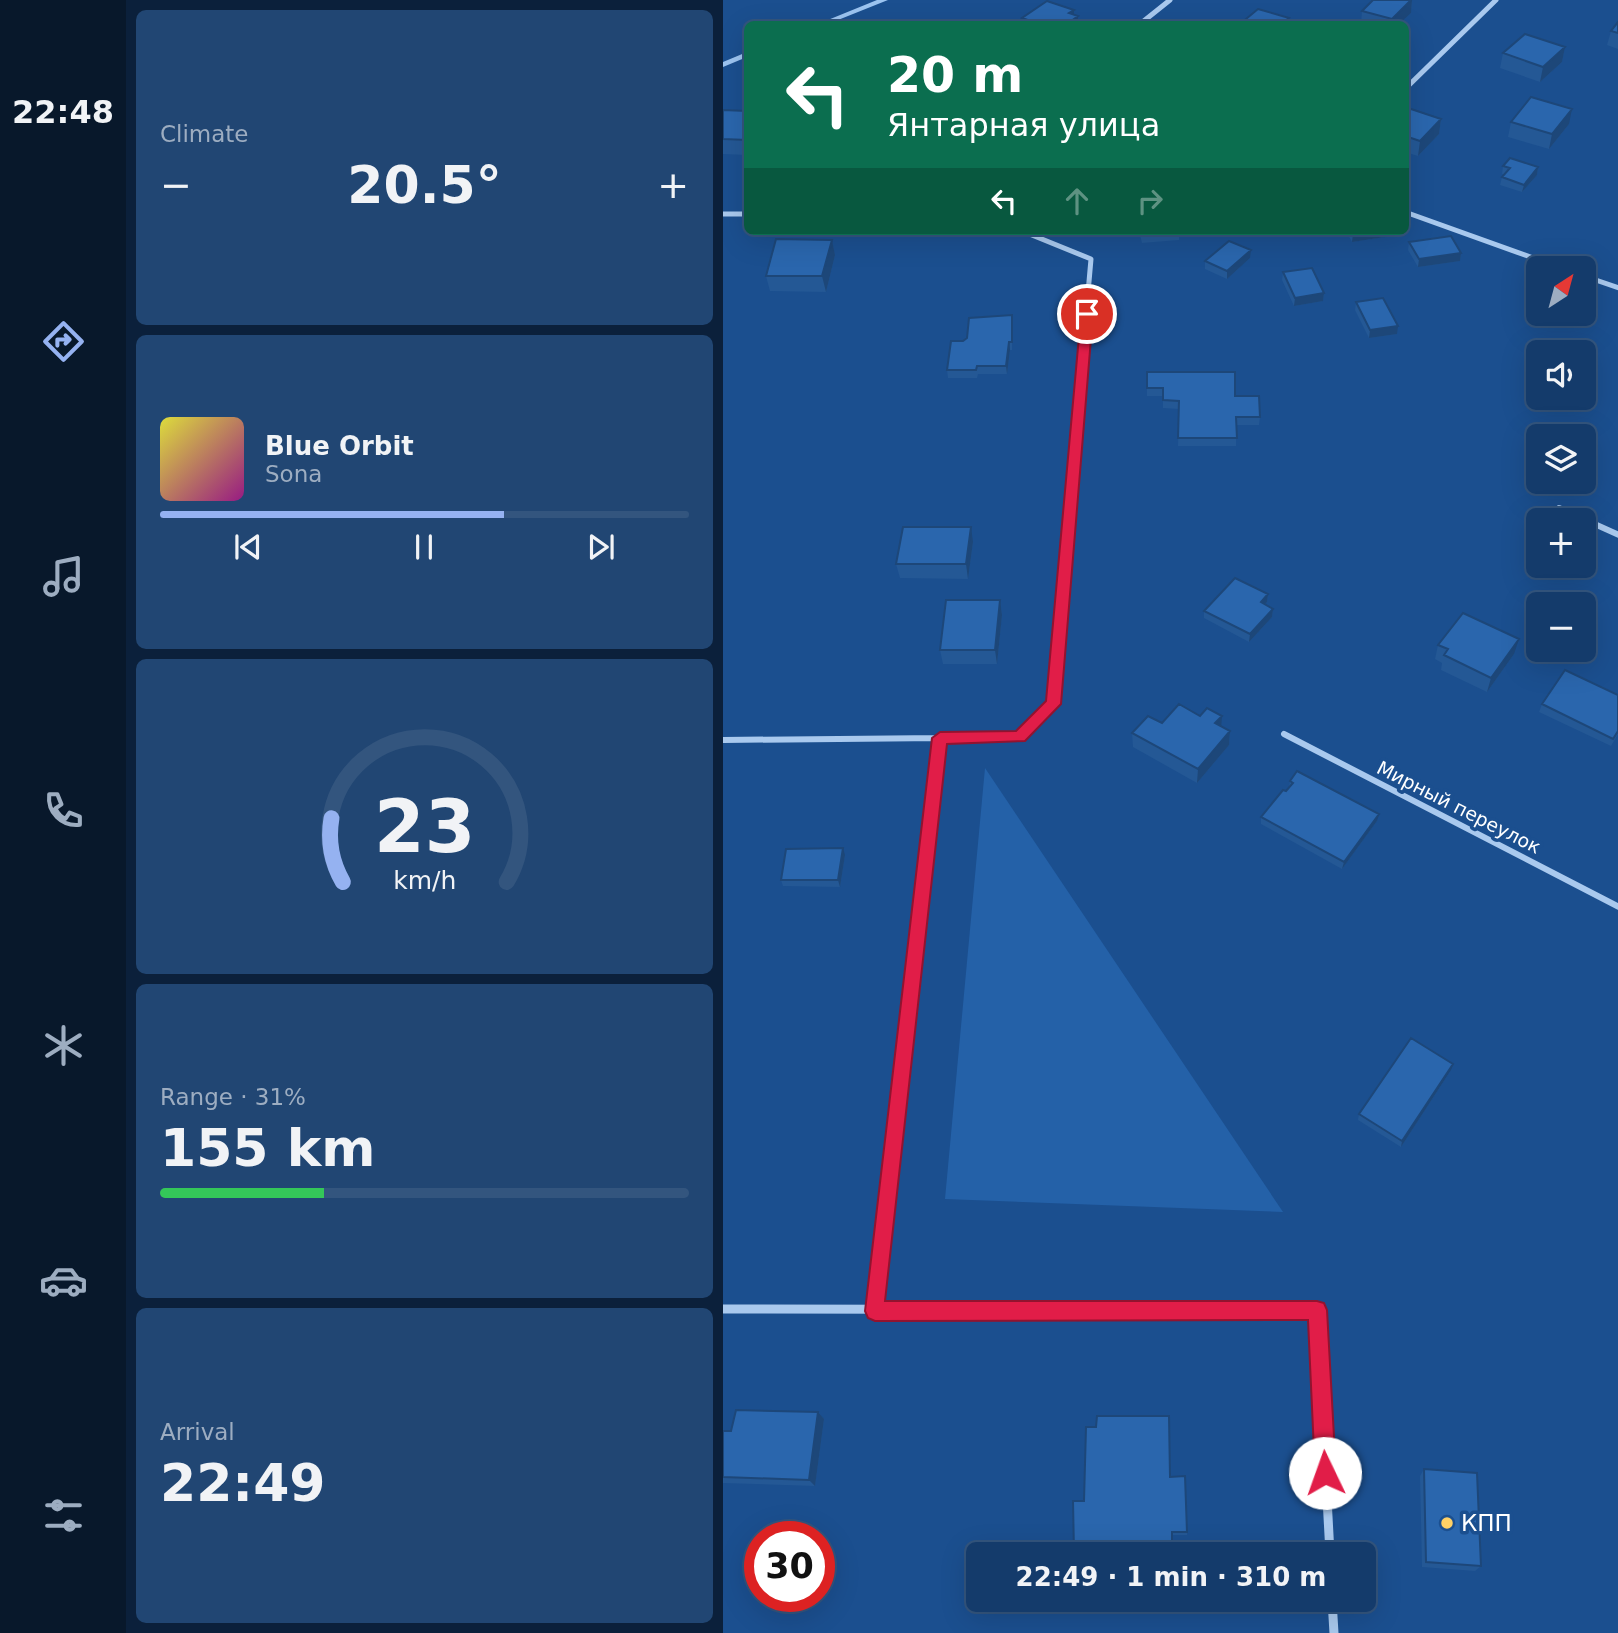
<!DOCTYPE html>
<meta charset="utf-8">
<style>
:root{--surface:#143b6b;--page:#214673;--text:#f1f3f6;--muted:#9dadc1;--line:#33557e;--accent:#95b2f1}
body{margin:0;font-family:"DejaVu Sans",sans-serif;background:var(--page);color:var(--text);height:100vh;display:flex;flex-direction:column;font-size:26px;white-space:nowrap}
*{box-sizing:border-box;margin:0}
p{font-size:23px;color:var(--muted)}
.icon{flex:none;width:38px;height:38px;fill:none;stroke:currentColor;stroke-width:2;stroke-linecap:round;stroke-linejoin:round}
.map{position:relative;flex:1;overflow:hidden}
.details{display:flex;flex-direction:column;gap:10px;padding:10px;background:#0b203b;width:597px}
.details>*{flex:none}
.hud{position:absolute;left:21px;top:21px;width:665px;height:214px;border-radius:10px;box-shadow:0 7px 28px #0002,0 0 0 2px var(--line);background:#0b6e4f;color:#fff;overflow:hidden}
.needle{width:46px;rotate:36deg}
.buttons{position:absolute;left:803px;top:256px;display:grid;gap:14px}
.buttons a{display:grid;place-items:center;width:70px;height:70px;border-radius:10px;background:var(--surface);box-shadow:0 7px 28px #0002,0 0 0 2px var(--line);font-size:35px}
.speed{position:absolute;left:21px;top:1521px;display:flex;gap:14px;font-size:35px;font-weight:700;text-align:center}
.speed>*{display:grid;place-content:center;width:91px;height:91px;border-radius:50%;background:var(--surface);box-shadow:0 7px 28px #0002,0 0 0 2px var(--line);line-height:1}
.speed .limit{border:10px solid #d22;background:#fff;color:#111}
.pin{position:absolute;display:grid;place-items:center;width:60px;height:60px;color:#fff;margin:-30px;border:4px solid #fff;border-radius:50%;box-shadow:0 2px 7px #0007}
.me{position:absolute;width:77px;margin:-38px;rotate:357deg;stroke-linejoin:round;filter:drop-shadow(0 0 5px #0008)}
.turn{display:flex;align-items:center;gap:24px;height:147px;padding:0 28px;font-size:32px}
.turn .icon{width:91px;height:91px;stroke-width:2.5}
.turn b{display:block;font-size:49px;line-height:60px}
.lanes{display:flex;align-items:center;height:66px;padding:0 28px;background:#0003;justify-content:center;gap:35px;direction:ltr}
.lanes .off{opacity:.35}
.big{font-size:52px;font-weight:700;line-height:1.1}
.details .widget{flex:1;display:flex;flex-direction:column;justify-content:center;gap:10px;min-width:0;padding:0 24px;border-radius:10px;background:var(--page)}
.details .dial{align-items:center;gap:0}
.dial svg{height:182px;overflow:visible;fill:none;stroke:var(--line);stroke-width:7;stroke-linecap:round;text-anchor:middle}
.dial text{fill:var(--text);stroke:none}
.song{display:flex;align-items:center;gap:21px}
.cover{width:84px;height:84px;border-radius:10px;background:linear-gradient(135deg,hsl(60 70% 55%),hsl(310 70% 35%))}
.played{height:7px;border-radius:4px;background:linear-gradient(90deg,var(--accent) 65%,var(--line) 65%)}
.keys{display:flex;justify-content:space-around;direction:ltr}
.heat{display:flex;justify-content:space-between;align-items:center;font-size:38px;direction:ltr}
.charge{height:10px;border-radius:5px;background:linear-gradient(90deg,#34c759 31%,var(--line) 0)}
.trip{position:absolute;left:243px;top:1542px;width:410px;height:70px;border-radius:10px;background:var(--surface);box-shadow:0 7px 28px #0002,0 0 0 2px var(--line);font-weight:700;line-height:70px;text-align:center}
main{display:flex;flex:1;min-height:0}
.menu{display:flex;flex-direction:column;width:126px;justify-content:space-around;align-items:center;background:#08182b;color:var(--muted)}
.menu .icon{width:49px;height:49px}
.menu .on{color:var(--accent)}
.menu b{font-size:32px;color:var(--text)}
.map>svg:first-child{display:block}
</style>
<main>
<nav class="menu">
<b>22:48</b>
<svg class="icon on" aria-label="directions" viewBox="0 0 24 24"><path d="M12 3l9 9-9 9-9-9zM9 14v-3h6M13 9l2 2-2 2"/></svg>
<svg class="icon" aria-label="music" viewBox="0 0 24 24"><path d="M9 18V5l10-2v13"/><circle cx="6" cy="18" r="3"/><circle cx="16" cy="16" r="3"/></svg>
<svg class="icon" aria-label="phone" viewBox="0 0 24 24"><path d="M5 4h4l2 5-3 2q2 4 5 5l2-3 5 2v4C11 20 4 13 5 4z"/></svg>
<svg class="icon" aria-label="climate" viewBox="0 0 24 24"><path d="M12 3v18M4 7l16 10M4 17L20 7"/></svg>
<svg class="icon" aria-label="car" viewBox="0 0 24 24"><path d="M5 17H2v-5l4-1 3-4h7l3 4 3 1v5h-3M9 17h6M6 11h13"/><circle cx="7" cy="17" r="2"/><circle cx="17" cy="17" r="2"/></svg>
<svg class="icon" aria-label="filters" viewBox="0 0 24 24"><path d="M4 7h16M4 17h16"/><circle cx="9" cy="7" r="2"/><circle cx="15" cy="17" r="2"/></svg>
</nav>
<section class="details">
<div class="widget"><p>Climate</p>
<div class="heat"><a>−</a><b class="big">20.5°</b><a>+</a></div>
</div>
<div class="widget">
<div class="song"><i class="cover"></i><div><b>Blue Orbit</b><p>Sona</p></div></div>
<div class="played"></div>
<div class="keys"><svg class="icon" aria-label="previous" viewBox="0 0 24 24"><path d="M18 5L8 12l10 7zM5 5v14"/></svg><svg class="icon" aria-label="pause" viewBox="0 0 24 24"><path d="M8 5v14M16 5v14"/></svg><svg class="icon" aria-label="next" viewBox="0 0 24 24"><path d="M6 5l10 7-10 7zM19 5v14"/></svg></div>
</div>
<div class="widget dial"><svg viewBox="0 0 100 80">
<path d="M14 69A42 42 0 1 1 86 69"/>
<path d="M14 69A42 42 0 0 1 9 41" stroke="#95b2f1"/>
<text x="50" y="56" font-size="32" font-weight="700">23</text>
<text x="50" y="72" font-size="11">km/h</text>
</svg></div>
<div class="widget"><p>Range · 31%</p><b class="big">155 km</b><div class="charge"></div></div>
<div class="widget"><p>Arrival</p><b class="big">22:49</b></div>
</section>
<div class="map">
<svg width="896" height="1633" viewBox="0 0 896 1633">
<rect width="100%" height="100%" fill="#1b4f8f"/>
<path fill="#2461a8" d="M262 768 560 1212 222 1199Z"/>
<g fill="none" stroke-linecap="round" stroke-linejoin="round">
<path fill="#9cc4f0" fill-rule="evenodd" d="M154 0H165L105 24H95Z
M24 52V57L0 67V62Z"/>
<path stroke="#a9c9ee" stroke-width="5" d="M417 24 447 0
M682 89 773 0
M682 212 838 268
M0 214H24
M299 231 368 259 355 406
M861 276 896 288"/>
<path stroke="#a9c9ee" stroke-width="6" d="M836 508 896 535
M561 734 896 907
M0 740 217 738
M194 937 217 738 297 737 330 703 356 404"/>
<path stroke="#a9c9ee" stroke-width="9" d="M0 1309 594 1310 607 1554
M152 1311 195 935
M609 1600 611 1633"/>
</g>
<path fill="#245895" d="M650 0H689L688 13 676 24H638L639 11Z
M351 15 355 24H299V18Z
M895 22V49L884 45 888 31Z
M842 47 839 62 817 82 777 68 780 53Z
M0 110 24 111V155L0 154Z
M682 114 718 119 716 134 695 156 682 152Z
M788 122 846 124 826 149 785 137Z
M780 166 815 167 814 175 799 192 777 185 779 177 781 174H779Z
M416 231H456V240L419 243Z
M623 231H669L668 236 629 242Z
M109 240 112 255 103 292 47 291 43 276Z
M686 242 738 253 737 261 695 267 685 250Z
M527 258 504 279 482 269V261Z
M560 272 601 293 600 301 571 306 559 280Z
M633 302 674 334 646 338 632 310Z
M289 315V350H287L284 374H255L254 378H225L224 370 240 341Z
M424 372 512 396 537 417 536 425H513V446H455L456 409 440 408V396H424Z
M250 542 245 579 177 578 173 564Z
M545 594 544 602 542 605 550 609 549 617 526 642 481 618V611Z
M277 600 279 615 274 664H220L217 650Z
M715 645 791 654 764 692 718 670 719 663 712 659Z
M819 704 895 734 888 746 816 712Z
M439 723 498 727 507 731 506 745 474 783 410 747 409 733Z
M567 781 654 821 619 869 538 824V817L563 791 566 788Z
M122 855 117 887 60 886 58 880Z
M728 1070 678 1147 635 1120 636 1114Z
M95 1412 101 1419 92 1486 0 1483V1431H8Z
M373 1427 447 1477 464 1532V1535H449L361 1501Z
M701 1469 758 1566 752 1571 699 1567 697 1476Z"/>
<path fill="#1d4779" d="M688 0H689L688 13 676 24H668L669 19Z
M351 10V19L355 16V24H344L346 13Z
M566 18V24H559Z
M842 47 839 62 817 82 820 67Z
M849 109 846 124 826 149 829 134Z
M718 119 716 134 695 156 697 141Z
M815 167 814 175 799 192 801 185Z
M648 231H669L668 236 629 242 630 234Z
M109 240 112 255 103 292 99 276Z
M528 250 527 258 504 279V271Z
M738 253 737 261 695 267 696 259Z
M601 293 600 301 571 306 572 298Z
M675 326 674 334 646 338 647 330Z
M286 342 287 350 284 374 283 366Z
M248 527 250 542 245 579 243 564Z
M545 594 544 602 537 610 538 602Z
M277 600 279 615 274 664 272 650Z
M550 609 549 617 526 642 527 634Z
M796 639 791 654 764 692 768 678Z
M499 716 498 730 492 723Z
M507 731 506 745 474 783 475 769Z
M656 814 654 821 619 869 621 862Z
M120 848 122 855 117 887 115 880Z
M730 1064 728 1070 678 1147 679 1141Z
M95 1412 101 1419 92 1486 86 1480Z"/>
<path fill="#2a66ad" stroke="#1d4779" stroke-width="2" d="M650 0H688L669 19 639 11Z
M324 1 351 10 346 13 355 16 344 24H336L332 23 331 24H316L299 18Z
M535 9 566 18 559 24H517Z
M895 22V33L888 31Z
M802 34 842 47 820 67 780 53Z
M808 97 849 109 829 134 788 122Z
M688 109 718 119 697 141 682 136V114Z
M0 110 24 111V140L0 139Z
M787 158 815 167 801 185 779 177 787 168 780 166Z
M418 231H456V232L419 235Z
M628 231H648L630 234Z
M728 236 738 253 696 259 686 242Z
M53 239 109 240 99 276H43Z
M506 241 528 250 504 271 482 261Z
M589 268 601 293 572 298 560 272Z
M660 298 675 326 647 330 633 302Z
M289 315V342H286L283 366H254L253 370H224L228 341H240L244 338 246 318Z
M424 372H512V396H536L537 417H513L514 438H455L456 401 440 400V388H424Z
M180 527H248L243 564H173Z
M512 578 545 594 538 602 550 609 527 634 481 611Z
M223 600H277L272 650H217Z
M740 613 796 639 768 678 721 655 725 649 715 645Z
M842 670 895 695V731L890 739 819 704Z
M456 704 477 716 484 708 499 716 492 723 507 731 475 769 409 733 425 716 439 723Z
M574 771 656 814 621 862 538 817 560 790 563 791 570 783 567 781Z
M120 848 115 880H58L63 849Z
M688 1038 730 1064 679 1141 636 1114Z
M13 1410 95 1412 86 1480 0 1477V1431H8Z
M374 1416H446L447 1477 462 1476 464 1532H449V1554H351L350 1501H361L363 1427H373Z
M701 1469 754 1473 758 1566 703 1562Z"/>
<path fill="#e11d48" stroke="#92132f" stroke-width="2" d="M364 311 370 314 338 704 302 741 224 744 162 1301H594L601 1303 604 1310 613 1473 610 1480 602 1483 595 1480 592 1473 585 1320 152 1321 145 1318 142 1311 209 738 217 732 293 731 323 701 358 314Z"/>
<circle fill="#ffd166" stroke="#1b4f8f" stroke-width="2.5" cx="724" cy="1523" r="7"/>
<g text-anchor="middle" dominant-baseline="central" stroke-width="7" stroke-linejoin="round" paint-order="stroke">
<g font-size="19" fill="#fff" stroke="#1b4f8f">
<text transform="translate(736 807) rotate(27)">Мирный переулок</text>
</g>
<g font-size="23" fill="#fff" stroke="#1b4f8f" text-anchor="start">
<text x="738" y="1523">КПП</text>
</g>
</g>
</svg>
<div class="buttons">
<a><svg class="needle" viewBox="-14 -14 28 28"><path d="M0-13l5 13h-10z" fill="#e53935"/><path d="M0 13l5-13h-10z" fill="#9dadc1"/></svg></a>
<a><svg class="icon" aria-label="sound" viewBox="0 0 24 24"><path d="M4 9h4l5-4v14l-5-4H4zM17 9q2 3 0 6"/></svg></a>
<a><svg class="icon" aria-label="layers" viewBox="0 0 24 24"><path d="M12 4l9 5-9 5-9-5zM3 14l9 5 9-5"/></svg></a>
<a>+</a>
<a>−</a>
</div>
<div class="speed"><div class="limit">30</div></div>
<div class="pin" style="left:364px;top:314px;background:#d93025"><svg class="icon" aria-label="arrive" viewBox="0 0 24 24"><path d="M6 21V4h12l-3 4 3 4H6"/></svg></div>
<svg class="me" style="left:602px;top:1473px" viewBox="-20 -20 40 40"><circle r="19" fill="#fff"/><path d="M0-13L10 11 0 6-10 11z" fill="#e11d48"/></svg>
<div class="trip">22:49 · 1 min · 310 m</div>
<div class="hud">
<div class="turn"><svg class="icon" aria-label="left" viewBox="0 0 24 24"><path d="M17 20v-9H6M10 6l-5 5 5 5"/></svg><div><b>20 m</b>Янтарная улица</div></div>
<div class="lanes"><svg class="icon" aria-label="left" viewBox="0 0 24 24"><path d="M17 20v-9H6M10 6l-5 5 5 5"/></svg><svg class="icon off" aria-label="ahead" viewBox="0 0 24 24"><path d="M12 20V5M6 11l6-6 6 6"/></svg><svg class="icon off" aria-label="right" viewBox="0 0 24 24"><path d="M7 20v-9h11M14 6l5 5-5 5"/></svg></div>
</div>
</div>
</main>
